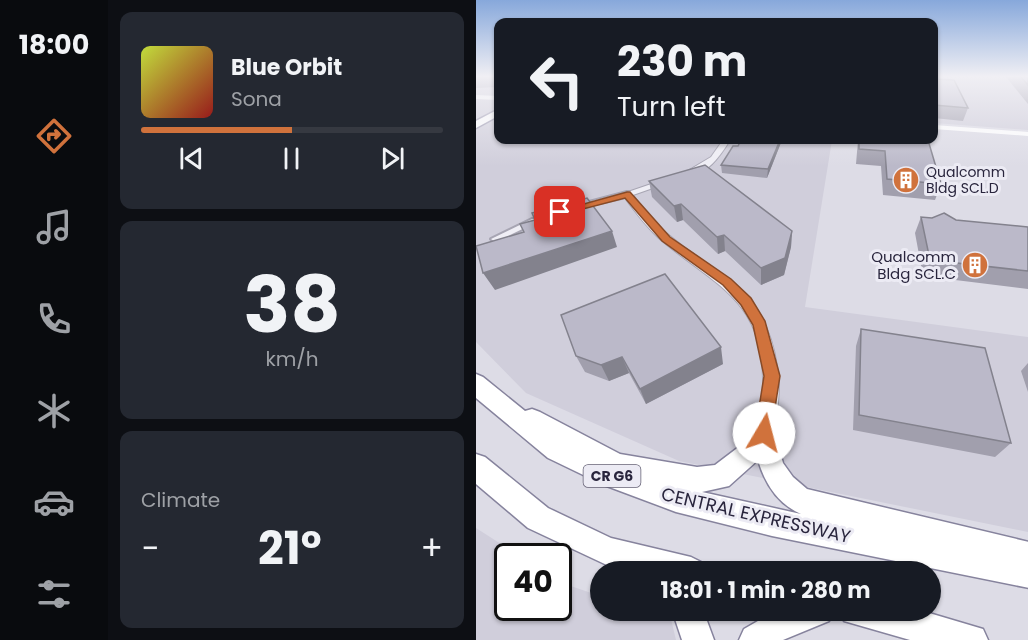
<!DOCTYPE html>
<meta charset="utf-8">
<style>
:root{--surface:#171b24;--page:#242831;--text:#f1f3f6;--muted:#9ea1a6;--line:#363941;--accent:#d0723c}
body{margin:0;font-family:Poppins,sans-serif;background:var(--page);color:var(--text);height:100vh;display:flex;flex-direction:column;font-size:22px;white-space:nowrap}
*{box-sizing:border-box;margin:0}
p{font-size:20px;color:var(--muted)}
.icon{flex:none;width:33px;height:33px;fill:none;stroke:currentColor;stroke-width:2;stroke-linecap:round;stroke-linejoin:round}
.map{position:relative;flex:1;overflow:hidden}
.details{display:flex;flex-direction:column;gap:12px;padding:12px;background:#0d0f14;width:368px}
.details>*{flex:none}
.top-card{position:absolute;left:18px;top:18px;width:444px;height:126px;border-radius:12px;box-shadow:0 2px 4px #0004;background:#171b24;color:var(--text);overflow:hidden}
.speed{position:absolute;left:18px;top:543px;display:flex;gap:12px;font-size:30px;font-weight:700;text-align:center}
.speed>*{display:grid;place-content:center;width:78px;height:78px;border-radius:50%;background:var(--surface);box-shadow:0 2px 4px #0004;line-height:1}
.speed .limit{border:3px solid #111;border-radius:9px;background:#fff;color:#111}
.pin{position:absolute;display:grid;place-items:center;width:51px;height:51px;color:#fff;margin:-26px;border-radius:12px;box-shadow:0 3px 9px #0006}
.me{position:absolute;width:66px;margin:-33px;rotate:8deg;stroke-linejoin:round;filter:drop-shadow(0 0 4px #0008)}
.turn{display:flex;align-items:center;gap:21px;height:126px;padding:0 24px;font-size:27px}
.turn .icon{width:78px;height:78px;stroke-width:2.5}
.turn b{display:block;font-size:42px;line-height:51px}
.big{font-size:45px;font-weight:700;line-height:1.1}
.details .widget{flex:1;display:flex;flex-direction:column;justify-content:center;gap:9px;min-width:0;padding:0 21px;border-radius:12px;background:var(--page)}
.details .dial{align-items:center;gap:0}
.dial b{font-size:78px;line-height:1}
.song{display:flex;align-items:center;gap:18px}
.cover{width:72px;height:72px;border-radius:9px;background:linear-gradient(135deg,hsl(70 70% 55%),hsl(0 70% 35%))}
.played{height:6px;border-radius:3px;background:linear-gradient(90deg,var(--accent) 50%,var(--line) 50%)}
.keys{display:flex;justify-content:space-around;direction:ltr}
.heat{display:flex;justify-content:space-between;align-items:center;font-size:33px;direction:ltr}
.trip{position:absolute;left:114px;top:561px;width:351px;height:60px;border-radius:30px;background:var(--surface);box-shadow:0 2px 4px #0004;font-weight:700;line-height:60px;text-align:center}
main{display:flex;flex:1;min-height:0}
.tab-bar{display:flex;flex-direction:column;width:108px;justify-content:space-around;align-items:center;background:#090b0e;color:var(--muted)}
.tab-bar .icon{width:42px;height:42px}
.tab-bar .on{color:var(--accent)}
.tab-bar b{font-size:27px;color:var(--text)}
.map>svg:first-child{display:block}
</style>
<main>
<nav class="tab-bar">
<b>18:00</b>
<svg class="icon on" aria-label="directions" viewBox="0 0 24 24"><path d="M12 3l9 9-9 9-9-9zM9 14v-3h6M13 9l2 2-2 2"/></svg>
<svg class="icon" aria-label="music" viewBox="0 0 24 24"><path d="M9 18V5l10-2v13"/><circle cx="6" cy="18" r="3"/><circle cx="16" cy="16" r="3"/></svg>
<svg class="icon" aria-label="phone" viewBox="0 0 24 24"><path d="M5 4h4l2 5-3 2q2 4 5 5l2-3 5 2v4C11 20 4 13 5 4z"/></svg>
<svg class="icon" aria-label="climate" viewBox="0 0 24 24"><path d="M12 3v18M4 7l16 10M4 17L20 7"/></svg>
<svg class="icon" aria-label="car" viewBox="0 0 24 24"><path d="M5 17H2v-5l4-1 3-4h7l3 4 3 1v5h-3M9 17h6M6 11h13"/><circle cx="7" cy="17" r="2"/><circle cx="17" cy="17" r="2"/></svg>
<svg class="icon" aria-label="filters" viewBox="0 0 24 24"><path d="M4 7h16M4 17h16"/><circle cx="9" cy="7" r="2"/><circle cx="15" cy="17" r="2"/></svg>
</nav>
<section class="details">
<div class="widget">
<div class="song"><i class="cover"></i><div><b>Blue Orbit</b><p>Sona</p></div></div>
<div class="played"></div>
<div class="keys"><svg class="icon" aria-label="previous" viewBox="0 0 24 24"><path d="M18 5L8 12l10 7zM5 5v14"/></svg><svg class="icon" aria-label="pause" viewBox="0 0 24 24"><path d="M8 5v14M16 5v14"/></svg><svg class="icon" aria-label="next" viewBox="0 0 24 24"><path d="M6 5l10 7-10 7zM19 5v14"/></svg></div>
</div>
<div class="widget dial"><b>38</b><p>km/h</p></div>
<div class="widget"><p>Climate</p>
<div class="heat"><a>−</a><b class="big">21°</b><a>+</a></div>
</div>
</section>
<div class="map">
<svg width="553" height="640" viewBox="0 0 553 640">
<rect width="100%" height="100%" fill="#dddce6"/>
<path fill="#d0cedb" d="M0 77H22V140H356L329 307 552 337V532L203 461 50 393 0 342Z
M458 77H552V130L458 123Z
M0 528 44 556H32V608H82L83 582 124 596V610L177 611 194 615 200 640H0Z"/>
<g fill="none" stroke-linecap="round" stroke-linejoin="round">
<defs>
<path id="minor" d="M151 192H154V196L102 208 98 206Z
M56 219H59L63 221 22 241 19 242 15 239Z"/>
<path id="tertiary" d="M247 140H254C245 155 230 177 210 176V172L235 157Z
M187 180 194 182 157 195C168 210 179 225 194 236 246 279 290 291 301 366 305 386 302 420 294 439L288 441 282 439 279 433C282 415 288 397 287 378 286 299 237 284 185 240 170 227 158 210 146 194Z"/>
<path id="primary" d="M19 111H22V116L0 128V121Z"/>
<path id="trunk" d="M0 374 7 377 49 411 56 409 64 412 144 454 221 467 239 465 264 446 280 425 288 422 296 425 307 463 317 477 331 489 553 542V588L296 536 200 512 128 485 72 458 0 398ZM282 460C289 484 302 504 325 514L226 492 253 486Z
M0 454 9 457 72 508 135 538 215 557 225 562 229 572H154L133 566 52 528 0 484Z
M196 610H227L238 640H206Z
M301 610H357L353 621 307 640H263L268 629Z
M364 610H443L507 629 512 640H434L368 621Z"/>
</defs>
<use href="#minor" stroke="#a7a5b3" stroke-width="4"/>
<use href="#tertiary" stroke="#a7a5b3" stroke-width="2"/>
<use href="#primary" stroke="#9e9bb2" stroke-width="3"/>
<use href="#trunk" stroke="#86839d" stroke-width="3"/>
<use href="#minor" fill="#efeef5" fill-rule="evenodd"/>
<use href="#tertiary" fill="#efeef5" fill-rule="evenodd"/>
<path fill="#fff" fill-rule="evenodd" d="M0 95 22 96V100L0 99Z
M458 125 553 132V136L458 129Z"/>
<use href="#primary" fill="#fff" fill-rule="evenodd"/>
<use href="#trunk" fill="#fff" fill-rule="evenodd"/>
</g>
<path fill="#a19fad" d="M0 77H22V87L0 88Z
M530 77H552V104Z
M458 79 492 108 487 121 458 118Z
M265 140H338V143L306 140 291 178 246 173 245 165 262 146Z
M382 140H452L465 184 459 200 407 195 405 166 380 164Z
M173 181 316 231 315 247 308 275 285 285 249 251 242 254 207 220 201 222 176 197Z
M445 217 552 227V289L447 276 439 233Z
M385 329 535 443 519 457 377 430 380 346Z
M100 356 247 364 170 404 153 373 133 381 109 372Z
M552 363V392L545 371Z"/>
<path fill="#83828d" d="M304 140H306L291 178 292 169Z
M205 204 207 220 201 222 198 206Z
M136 231 141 247 19 290 7 273Z
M316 231 315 247 308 275 285 285V268Z
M248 235 249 251 242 254 241 237Z
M245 347 247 364 170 404 164 389Z
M146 357 153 373 133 381 125 365Z"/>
<path fill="#bbb9c9" stroke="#83828d" stroke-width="1.5" d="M545 77H552V85Z
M458 79 478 80 492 108 458 105Z
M265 140H304L292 169 245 165 257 146H262Z
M383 140H452L465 184 411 179 409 151 383 149Z
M229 165 316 231 309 258 285 268 248 235 241 237 205 204 198 206 173 181Z
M111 198 136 231 7 273 0 246 48 232 44 224 59 220 56 213Z
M468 213 480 220 552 227V271L454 260 445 217 456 218Z
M189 274 245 347 164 389 146 357 125 365 100 356 85 315Z
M385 329 509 348 535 443 383 415Z"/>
<linearGradient id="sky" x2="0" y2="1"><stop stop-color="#87a8db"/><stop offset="0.46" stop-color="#f0eff4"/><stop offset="1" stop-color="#f0eff4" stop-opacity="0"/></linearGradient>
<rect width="553" height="166" fill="url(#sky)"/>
<path fill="#d0723c" stroke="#874a27" stroke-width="1.5" d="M151 192H154L194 237 255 279 275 298 289 321 304 376 294 439 288 441 282 439 279 433 288 376 277 325 265 305 247 285 186 241 149 198 84 215 79 212Z"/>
<defs>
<symbol id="building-disc" viewBox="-11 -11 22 22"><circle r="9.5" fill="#d0723c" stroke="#ecebf4"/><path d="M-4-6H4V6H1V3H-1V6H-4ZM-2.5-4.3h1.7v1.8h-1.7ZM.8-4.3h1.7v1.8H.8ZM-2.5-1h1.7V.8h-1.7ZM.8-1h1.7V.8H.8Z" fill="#fff"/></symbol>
</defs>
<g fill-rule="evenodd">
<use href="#building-disc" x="415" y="165" width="30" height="30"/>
<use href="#building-disc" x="484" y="250" width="30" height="30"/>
</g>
<g text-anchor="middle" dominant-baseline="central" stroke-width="6" stroke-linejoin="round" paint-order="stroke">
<g font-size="14" fill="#29253d" stroke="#ecebf4" text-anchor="start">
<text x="450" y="172">Qualcomm<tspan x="450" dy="16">Bldg SCL.D</tspan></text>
</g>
<rect fill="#ecebf4" stroke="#646074" stroke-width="1.5" x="107.5" y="465" width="57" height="22" rx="4.5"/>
<g font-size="14" font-weight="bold" fill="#29253d">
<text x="136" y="476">CR G6</text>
</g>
<g font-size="15" fill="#29253d" stroke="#ecebf4" text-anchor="end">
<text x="480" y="256">Qualcomm<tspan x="480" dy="17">Bldg SCL.C</tspan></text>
</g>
<g font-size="18" fill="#29253d" stroke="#ecebf4">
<text transform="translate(280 515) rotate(13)">CENTRAL EXPRESSWAY</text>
</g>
</g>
</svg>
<div class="speed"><div class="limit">40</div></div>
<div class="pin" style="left:84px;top:212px;background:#d93025"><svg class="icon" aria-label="arrive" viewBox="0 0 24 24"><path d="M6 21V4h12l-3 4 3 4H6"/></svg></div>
<svg class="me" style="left:288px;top:433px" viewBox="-20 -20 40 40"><circle r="19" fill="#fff"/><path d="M0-13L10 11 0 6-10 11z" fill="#d0723c"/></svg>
<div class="trip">18:01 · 1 min · 280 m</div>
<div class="top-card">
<div class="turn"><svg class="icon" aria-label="left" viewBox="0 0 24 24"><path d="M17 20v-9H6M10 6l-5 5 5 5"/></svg><div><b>230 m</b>Turn left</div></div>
</div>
</div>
</main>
